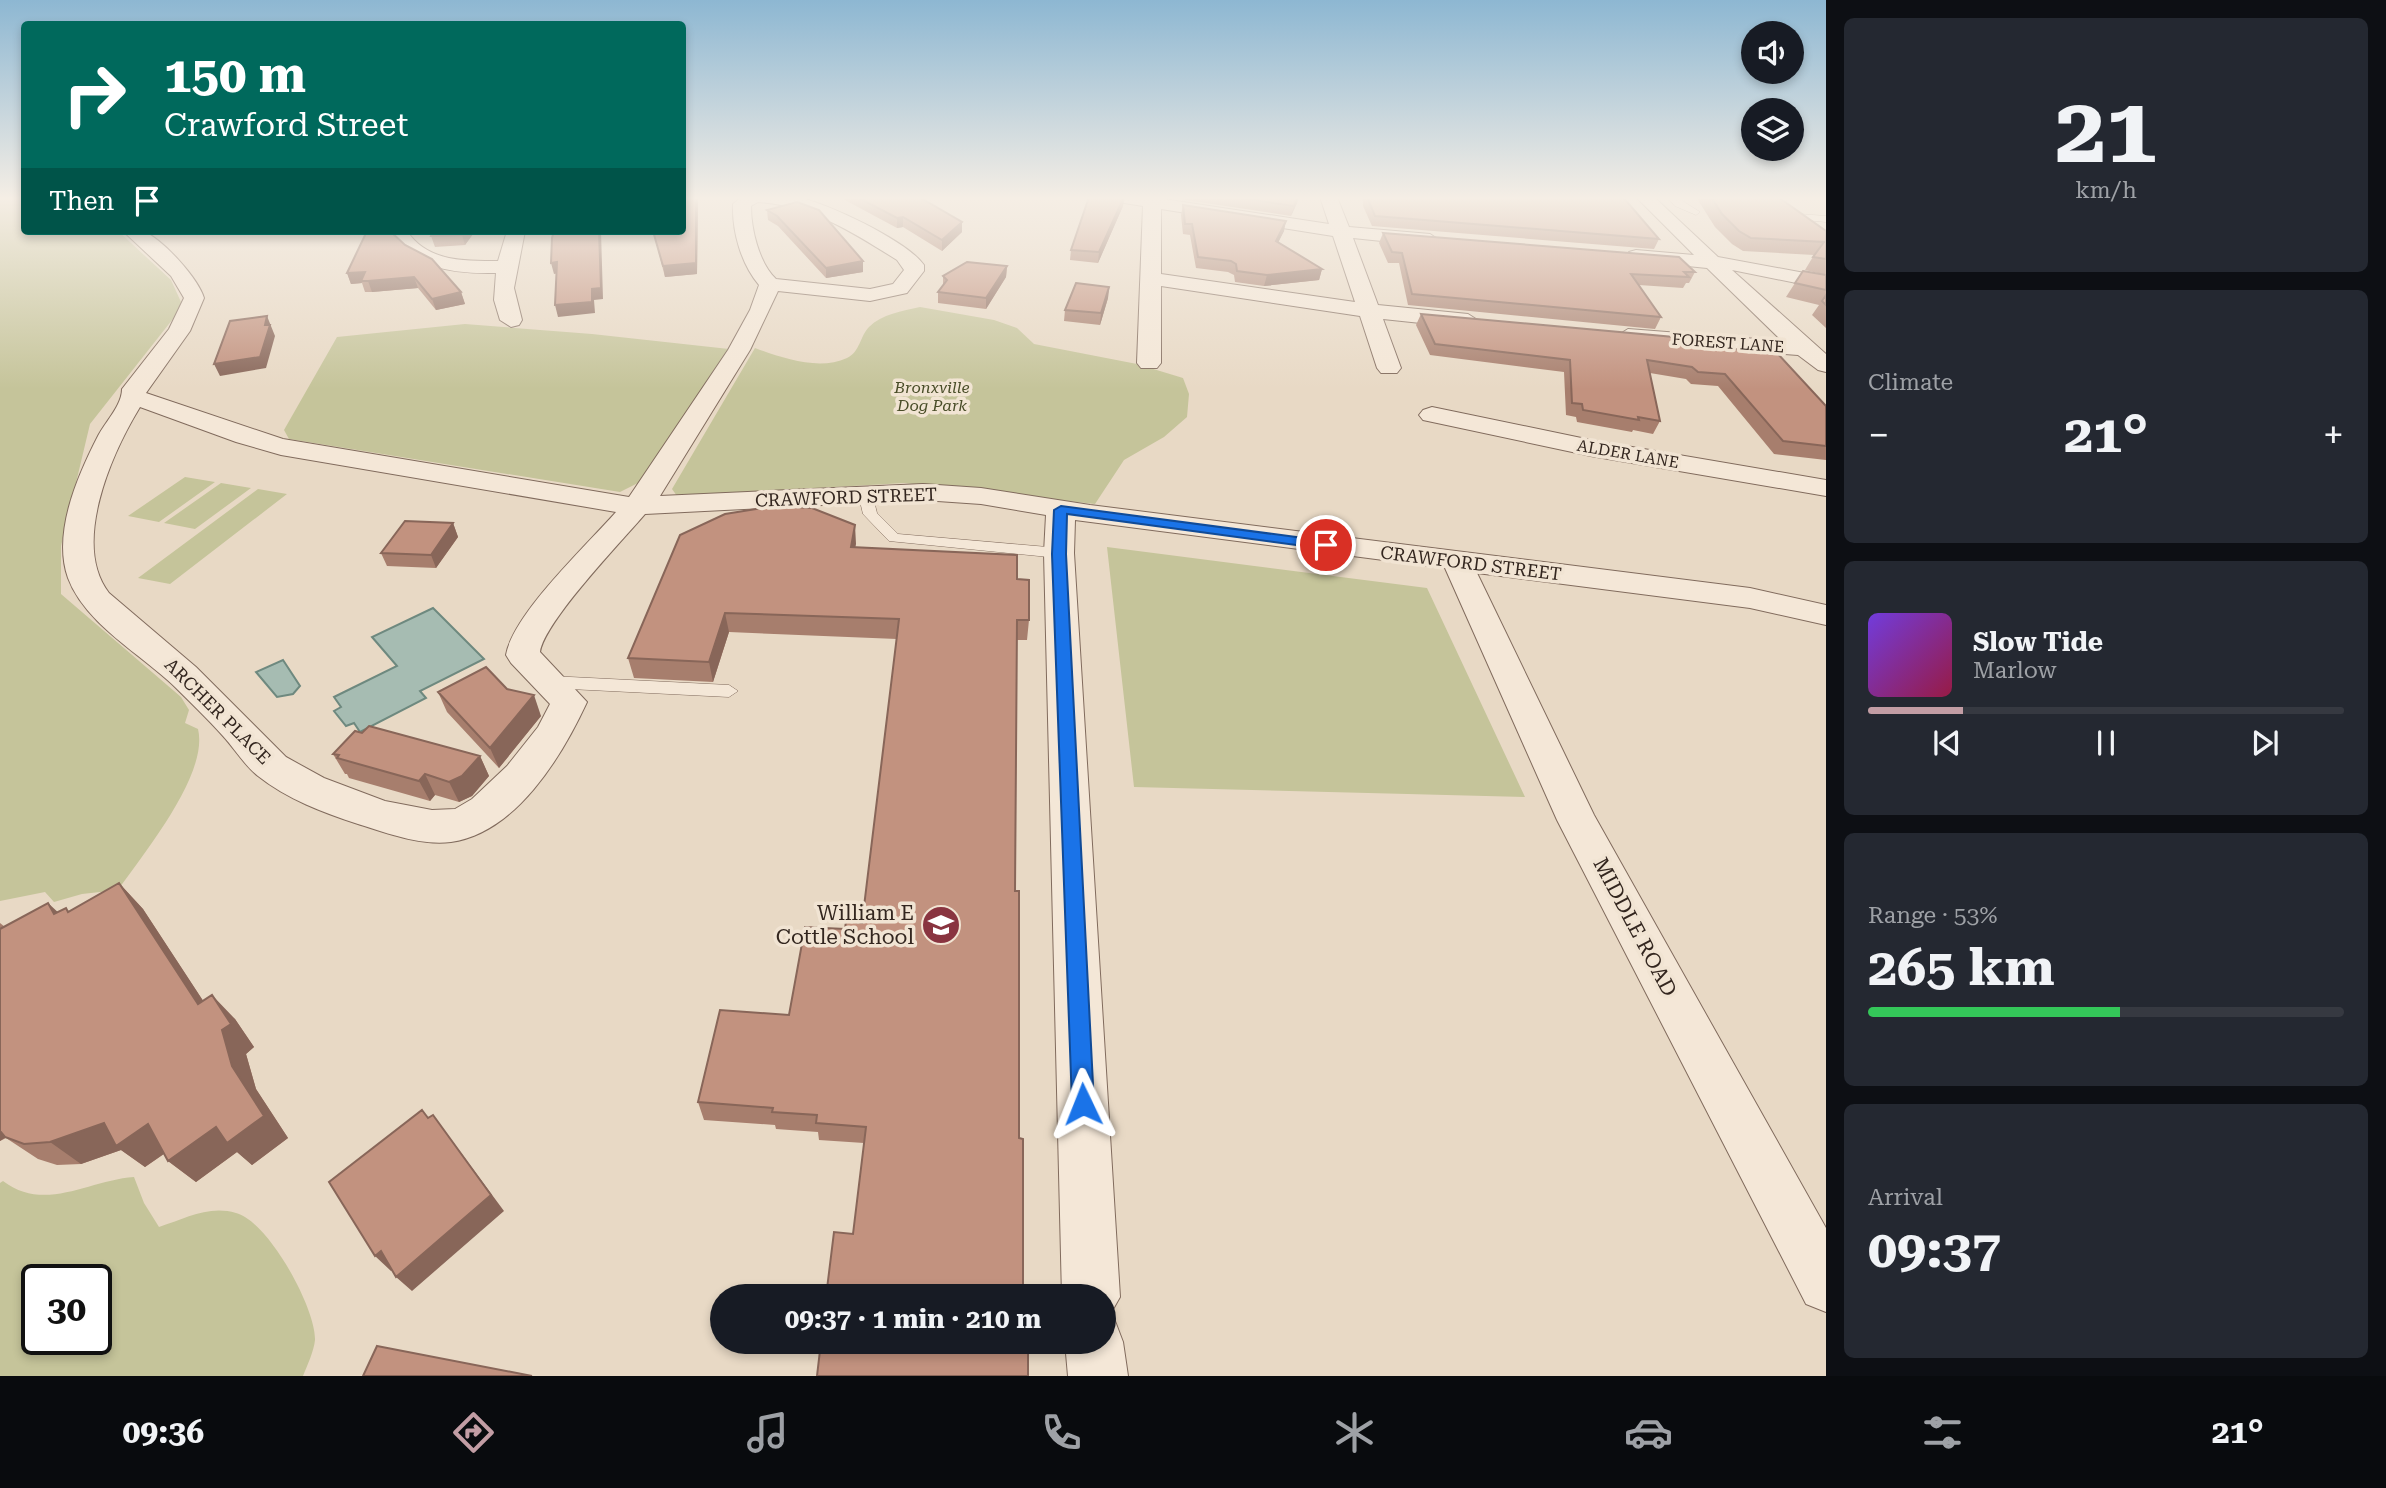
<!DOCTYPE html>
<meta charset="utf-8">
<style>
:root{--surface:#171b24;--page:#242831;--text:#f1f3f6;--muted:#9ea1a6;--line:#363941;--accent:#c29da4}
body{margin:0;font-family:"Roboto Serif",serif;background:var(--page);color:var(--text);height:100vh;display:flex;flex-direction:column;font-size:26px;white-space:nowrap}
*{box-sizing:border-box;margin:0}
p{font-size:23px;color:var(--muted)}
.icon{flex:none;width:38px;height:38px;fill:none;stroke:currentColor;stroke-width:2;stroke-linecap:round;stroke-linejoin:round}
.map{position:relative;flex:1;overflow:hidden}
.drawer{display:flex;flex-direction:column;gap:18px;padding:18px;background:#0d0f14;width:560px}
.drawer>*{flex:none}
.top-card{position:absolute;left:21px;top:21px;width:665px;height:214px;border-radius:7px;box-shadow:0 4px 10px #0003;background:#00695c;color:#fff;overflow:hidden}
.tools{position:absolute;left:1741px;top:21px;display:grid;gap:14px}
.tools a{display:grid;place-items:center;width:63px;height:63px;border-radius:50%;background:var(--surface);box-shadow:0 4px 10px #0003;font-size:35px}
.speed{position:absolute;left:21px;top:1264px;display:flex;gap:14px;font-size:35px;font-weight:700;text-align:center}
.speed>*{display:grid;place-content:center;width:91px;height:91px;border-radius:50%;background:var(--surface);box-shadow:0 4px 10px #0003;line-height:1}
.speed .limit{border:4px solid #111;border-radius:10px;background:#fff;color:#111}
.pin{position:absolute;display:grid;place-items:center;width:60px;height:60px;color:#fff;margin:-30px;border:4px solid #fff;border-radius:50%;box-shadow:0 2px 7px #0007}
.me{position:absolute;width:77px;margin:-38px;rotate:358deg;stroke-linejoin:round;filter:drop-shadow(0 0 5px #0008)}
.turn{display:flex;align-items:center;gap:24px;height:147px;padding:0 28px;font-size:32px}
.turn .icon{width:91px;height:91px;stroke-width:2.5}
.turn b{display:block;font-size:49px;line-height:60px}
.then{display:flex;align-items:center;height:66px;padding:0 28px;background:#0003;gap:14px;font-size:26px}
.big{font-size:52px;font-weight:700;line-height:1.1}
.drawer .widget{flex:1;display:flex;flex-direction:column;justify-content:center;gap:10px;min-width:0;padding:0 24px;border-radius:10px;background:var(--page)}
.drawer .dial{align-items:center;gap:0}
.dial b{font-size:91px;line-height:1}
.song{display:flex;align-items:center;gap:21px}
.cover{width:84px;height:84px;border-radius:10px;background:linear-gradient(135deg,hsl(260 70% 55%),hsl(340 70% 35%))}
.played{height:7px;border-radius:4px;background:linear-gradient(90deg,var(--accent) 20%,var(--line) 20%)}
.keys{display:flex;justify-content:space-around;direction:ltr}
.heat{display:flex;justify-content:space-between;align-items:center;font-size:38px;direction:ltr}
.charge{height:10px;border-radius:5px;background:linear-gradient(90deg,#34c759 53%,var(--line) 0)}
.trip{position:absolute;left:710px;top:1284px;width:406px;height:70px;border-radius:35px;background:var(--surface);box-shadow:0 4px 10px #0003;font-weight:700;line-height:70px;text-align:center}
.menu{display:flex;height:112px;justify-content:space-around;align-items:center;background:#090b0e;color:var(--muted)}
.menu .icon{width:49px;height:49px}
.menu .active{color:var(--accent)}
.menu b{font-size:32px;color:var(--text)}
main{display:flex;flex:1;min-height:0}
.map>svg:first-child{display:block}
</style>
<main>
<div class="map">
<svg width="1826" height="1376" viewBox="0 0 1826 1376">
<rect width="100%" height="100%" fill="#e8d9c5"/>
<path fill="#c5c49a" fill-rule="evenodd" d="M0 197 24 198V231H118L171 280 181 302 176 315 90 424 61 546V594L181 697 189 710 185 723 198 729C209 774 144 853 118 890L82 894 54 902 45 892 0 901Z
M920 307 994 320 1017 328 1034 344 1137 364 1183 378 1189 394 1187 417 1164 437 1124 460 1095 504 904 483 677 496 672 489 755 348C782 358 819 371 847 358 860 352 860 336 869 327 882 314 902 311 920 307Z
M465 324 592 334 729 349 640 482 620 492 289 439 284 430 337 337Z
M185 477 215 482 159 522 128 516Z
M221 483 251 488 195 529 164 523Z
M258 489 287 494 170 584 138 578Z
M1107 547 1427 588 1525 797 1134 787Z
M134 1177 144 1203 159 1227C185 1219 208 1205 236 1213 268 1221 316 1308 315 1340 314 1351 307 1366 303 1376H0V1183L3 1181C45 1213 89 1180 134 1177ZM37 1279H96V1339H37Z"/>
<path fill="#a6bcb2" stroke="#6e897f" stroke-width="2" d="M433 608 484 659 420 691 426 698 360 732 354 723 346 726 334 711 341 707 334 697 397 666 372 637Z
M283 660 300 686 293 694 277 697 256 672Z"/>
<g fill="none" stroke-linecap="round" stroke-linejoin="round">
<defs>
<path id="lane" d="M1667 197H1676L1700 212 1696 215 1675 206Z
M1769 197H1778L1799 214 1826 216V222L1794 219Z
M865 489 872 493 877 513 898 534 1059 548 1067 553 1059 558 889 541 863 514 858 493Z
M550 676 729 685 738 691 729 697 550 688 541 682Z"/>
<path id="street" d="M742 197C760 197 779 194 796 197 826 202 907 241 924 265V271L907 293 870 301 778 291 750 350 660 496 923 484 981 488 1090 505 1750 588 1826 605V625L1750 608 1477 573 1594 815 1826 1228V1312L1806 1304 1557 820 1445 568 1075 520 1074 553 1120 1297 1108 1318 1115 1321 1123 1342 1128 1376H1068L1065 1342H1104V1297H1062L1044 553 1046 515 981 504 923 500 645 514C621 542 545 621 540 652L587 702C562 756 516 833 451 842 421 846 387 833 358 824 324 813 287 799 258 776 244 765 235 749 223 736 208 719 191 703 175 687 141 654 85 624 68 578 52 533 78 475 98 436 106 421 122 405 122 389L169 329 184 298 171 276 123 231C129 231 139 229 145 232 164 241 198 278 204 298L190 331 146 393 283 439 629 497 728 350 750 310 759 285C741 264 732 231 733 204ZM758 202C811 205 854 233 897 260L904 270 893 284 870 289 776 279C759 263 751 229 751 206ZM140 407 236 442 281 455 616 512C587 545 513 614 506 655L511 663 550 704 538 727 507 766 472 799 455 809 432 810 385 801 324 778 286 757 196 667 109 593C71 544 112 453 140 407Z
M1110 197H1150L1329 224 1320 197H1337L1349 227 1430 234 1439 240 1430 246 1353 238 1378 305 1468 314 1479 321 1468 328 1383 319 1401 368 1397 373H1381L1377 368 1360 316 1161 286V363L1157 368H1141L1137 363 1143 206 1112 201ZM1161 209 1333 236 1355 302 1161 274Z
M1636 197H1654L1718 257 1826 277V289L1732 270 1826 354V372L1818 370 1798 355 1620 341 1617 336 1628 329 1782 341 1707 268 1629 260 1626 256 1629 252 1636 250 1694 255Z
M389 231H407C426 260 460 261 492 261H498L507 231H525L514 288 522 320 519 325 511 327 500 320 494 300 496 273C454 274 412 269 389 231Z
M1432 407 1591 440 1826 480V496L1591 456 1423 420 1419 415 1423 410Z"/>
</defs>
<use href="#lane" stroke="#816b5d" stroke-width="1"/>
<use href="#street" stroke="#816b5d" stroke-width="2"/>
<use href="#lane" fill="#f4e7d7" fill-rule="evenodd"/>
<use href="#street" fill="#f4e7d7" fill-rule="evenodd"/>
</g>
<path fill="#a77e6d" d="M682 197H698L697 274 665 277 653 231H682Z
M843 197H919L962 232 942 251 903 227 897 228 843 199Z
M1179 197H1299L1297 203 1291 216 1179 199Z
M1363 197H1623L1659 239 1654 249 1372 226 1363 206Z
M1696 197H1778L1826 231V275L1805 270 1814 255 1743 251 1732 244 1715 227Z
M1183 205 1284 231 1278 242 1322 269 1319 280 1264 286 1235 282 1234 275 1228 272 1196 268 1190 235 1183 234 1181 215Z
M1123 206 1098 263 1070 260 1071 250Z
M767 210 863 272 826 278 778 226 768 220Z
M433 231H480L479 233 473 234 465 245 435 247 431 236Z
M1383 233 1695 272 1689 283H1686L1683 288 1639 285 1661 317 1655 329 1408 305 1399 263H1388L1379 243Z
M405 245 461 292 465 304 436 310 418 288 372 292H365L362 283 351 284 347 273Z
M1007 266 1006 277 986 309 938 303V292L943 285V276Z
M1826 275V328L1812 315 1819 305 1786 297 1795 283Z
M1109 287 1108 298 1100 325 1064 321 1065 310Z
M1421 314 1679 344 1826 406V460L1774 454 1718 386 1691 384 1686 379 1650 373 1660 421 1653 434 1633 430 1632 432 1577 422 1576 417 1566 415 1564 372 1430 355 1416 325Z
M453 523 458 537 436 568 387 566 381 553Z
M855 525V548L1017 579 1029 620 1027 640H1017L853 1234 864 1143 819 1140 818 1132 776 1129 775 1125 704 1120 698 1102 789 1015 845 929 862 923 897 639 729 632 713 682 634 678 628 658Z
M507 689 541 716 499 768 447 712 438 692Z
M362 733 480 756 489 776 472 796 459 802 435 795 430 801 349 778 347 774H345L333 754Z
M119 883 143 909 203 1001 235 1019 254 1047 246 1054 256 1089 288 1138 252 1165 237 1152 196 1182 168 1161 164 1154 145 1167 121 1150 81 1164 57 1165 38 1159 6 1138 0 1141V923L5 927 58 912H69Z"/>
<path fill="#886659" d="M696 197H698L697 274 665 277 663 266Z
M1125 197 1123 206 1098 263 1099 252Z
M1298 197 1297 203 1291 216 1294 206Z
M903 217V227L897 228V218Z
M1286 221 1284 231 1274 251 1276 241Z
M962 222V232L942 251V240Z
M465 231H472L473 234 465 245 462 235Z
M599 231H601L603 299 594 300 595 313 558 317 555 305 592 289Z
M863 261V272L826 278V268Z
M557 262 559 273 554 274 551 263Z
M1007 266 1006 277 986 309V298Z
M1322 269 1319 280 1264 286 1267 275Z
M365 272 414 277 418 288 372 292 368 281H361L362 283 351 284 347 273Z
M1109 287 1108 298 1100 325 1101 313Z
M461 292 465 304 436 310 432 299Z
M267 316 275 336 266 368 220 376 214 364 265 325Z
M453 523 458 537 436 568 431 555Z
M855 525 856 544 852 567 851 547Z
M725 613 729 632 713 682 709 662Z
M534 695 541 716 499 768 490 748Z
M480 756 489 776 472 796 459 802 449 782Z
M425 774 435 795 430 801 419 781Z
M119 883 143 909 221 1028 198 1004Z
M48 903 75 928 54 914Z
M212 995 235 1019 254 1047 246 1054 256 1089 288 1138 252 1165 237 1152 196 1182 168 1161 232 1066Z
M433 1115 504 1211 412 1291 396 1277Z
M0 1121 15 1131 0 1141Z
M104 1123 148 1124 175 1146 145 1167 121 1150 81 1164 50 1142Z
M381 1251 397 1266 391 1271 375 1256Z"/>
<path fill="#c2927f" stroke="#886659" stroke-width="2" d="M682 197H696V263L663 266 653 231H682Z
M857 197H919L962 222 942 240 903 217 897 218Z
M1089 197H1124L1099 252 1071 250Z
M1234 197H1298L1294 206Z
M1367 197H1623L1659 239 1375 216Z
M1711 197H1778L1826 231V259L1813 257 1824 242 1751 238 1739 231 1722 214Z
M797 202 819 210 863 261 826 268 777 216 767 210Z
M1183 205 1286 221 1276 241 1322 269 1267 275 1237 271 1236 264 1231 261 1198 257 1192 224H1185Z
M367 231H390L405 245 432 259 461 292 432 299 414 277 368 281H361L365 272 347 273Z
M433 231H465L462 235 431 236Z
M554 231H599L601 288 592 289V302L555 305 557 262 551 263 552 238Z
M1383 233 1679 257 1695 272H1684L1689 277 1631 274 1661 317 1412 294 1402 253 1392 252Z
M967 262 1007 266 986 298 938 292 947 280 943 276Z
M1803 271 1826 275V290L1795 283Z
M1076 283 1109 287 1101 313 1065 310Z
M1826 295V305L1822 301Z
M1421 314 1674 337 1679 344 1777 353 1826 406V446L1783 441 1725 374 1698 372 1692 367 1647 360 1660 421 1638 417 1639 420 1583 410 1582 404 1572 403 1570 360 1435 344Z
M267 316 265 325H270L260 357 214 364 230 321Z
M775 506 812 508 855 525 851 547 1017 555V579L1029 580V620H1017L1015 891H1019V1138L1023 1139V1297H826L834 1232 853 1234 866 1127 816 1123 817 1115 772 1112 773 1108 698 1102 720 1010 789 1015 805 927 845 929 846 921 862 923 899 619 725 613 709 662 628 658 680 535 725 514Z
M405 521 453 523 431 555 381 553Z
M486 667 507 689 534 695 490 748 438 692Z
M369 726 480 756 462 776 449 782 425 774 419 781 337 758 339 755 333 754 355 731 362 733Z
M119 883 198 1004 212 995 231 1024 222 1030 232 1066 264 1116 227 1143 216 1127 168 1161 148 1124 116 1146 104 1123 50 1142 24 1144 5 1137 0 1131V929L48 903 54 914 66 908 68 912Z
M422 1110 428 1118 433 1115 491 1195 396 1277 381 1251 375 1256 329 1182Z
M821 1342H1028V1376H817Z
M377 1346 532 1376H363Z"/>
<linearGradient id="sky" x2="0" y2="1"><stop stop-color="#8db7d2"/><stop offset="0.51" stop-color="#f5eee5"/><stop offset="1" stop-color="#f5eee5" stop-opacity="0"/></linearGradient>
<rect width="1826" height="389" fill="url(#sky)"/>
<path fill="#1a73e8" stroke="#114b97" stroke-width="2" d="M1061 506 1326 541 1333 545 1326 549 1067 514 1066 554 1094 1104 1091 1112 1083 1115 1075 1112 1072 1104 1052 554 1054 510Z"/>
<defs>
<symbol id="school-disc" viewBox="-11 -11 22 22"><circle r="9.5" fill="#893440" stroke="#f1e4d3"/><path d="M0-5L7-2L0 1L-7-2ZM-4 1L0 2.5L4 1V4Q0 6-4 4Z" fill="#fff"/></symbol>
</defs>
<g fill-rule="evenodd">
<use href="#school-disc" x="919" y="903" width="44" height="44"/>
</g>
<g text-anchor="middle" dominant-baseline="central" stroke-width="7" stroke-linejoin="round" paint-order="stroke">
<g font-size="16" fill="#33261f" stroke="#f1e4d3">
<text transform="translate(1728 343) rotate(4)">FOREST LANE</text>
<text transform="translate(1628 454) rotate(10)">ALDER LANE</text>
</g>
<g font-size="16" font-style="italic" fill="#494d28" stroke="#f1e4d3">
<text x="932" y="387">Bronxville<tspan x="932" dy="18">Dog Park</tspan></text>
</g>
<g font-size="18" fill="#33261f" stroke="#f1e4d3">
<text transform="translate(846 497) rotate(-2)">CRAWFORD STREET</text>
<text transform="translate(1471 563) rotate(7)">CRAWFORD STREET</text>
<text transform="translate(218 711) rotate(45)">ARCHER PLACE</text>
</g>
<g font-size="21" fill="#33261f" stroke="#f1e4d3" text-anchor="end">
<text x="914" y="913">William E<tspan x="914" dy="24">Cottle School</tspan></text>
</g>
<g font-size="21" fill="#33261f" stroke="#f1e4d3">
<text transform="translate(1635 927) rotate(62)">MIDDLE ROAD</text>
</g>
</g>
</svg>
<div class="tools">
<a><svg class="icon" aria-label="sound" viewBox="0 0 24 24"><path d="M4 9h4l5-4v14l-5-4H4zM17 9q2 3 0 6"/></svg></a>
<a><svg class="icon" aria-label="layers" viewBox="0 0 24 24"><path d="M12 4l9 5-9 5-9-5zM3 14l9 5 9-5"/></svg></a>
</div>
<div class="speed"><div class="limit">30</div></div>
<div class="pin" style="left:1326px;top:545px;background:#d93025"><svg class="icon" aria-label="arrive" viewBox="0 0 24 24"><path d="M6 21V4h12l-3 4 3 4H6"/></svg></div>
<svg class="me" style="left:1083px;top:1104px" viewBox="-20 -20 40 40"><path d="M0-17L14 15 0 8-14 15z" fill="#1a73e8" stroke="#fff" stroke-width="4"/></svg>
<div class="trip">09:37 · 1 min · 210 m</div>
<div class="top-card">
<div class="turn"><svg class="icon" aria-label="right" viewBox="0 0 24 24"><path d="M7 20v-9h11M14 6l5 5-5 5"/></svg><div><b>150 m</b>Crawford Street</div></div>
<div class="then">Then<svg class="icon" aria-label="arrive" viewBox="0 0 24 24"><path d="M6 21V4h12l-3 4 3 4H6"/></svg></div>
</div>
</div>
<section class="drawer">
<div class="widget dial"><b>21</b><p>km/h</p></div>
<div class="widget"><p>Climate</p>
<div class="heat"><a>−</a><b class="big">21°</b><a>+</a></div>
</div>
<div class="widget">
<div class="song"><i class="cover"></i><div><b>Slow Tide</b><p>Marlow</p></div></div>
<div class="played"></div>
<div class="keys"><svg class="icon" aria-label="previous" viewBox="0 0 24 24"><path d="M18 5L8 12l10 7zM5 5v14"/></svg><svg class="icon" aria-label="pause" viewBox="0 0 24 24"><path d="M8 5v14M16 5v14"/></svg><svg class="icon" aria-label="next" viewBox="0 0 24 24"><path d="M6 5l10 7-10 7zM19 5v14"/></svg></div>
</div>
<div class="widget"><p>Range · 53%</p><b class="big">265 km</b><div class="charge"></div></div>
<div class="widget"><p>Arrival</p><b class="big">09:37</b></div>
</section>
</main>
<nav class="menu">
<b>09:36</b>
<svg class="icon active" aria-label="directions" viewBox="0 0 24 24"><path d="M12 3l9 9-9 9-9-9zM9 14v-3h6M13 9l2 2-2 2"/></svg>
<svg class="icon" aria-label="music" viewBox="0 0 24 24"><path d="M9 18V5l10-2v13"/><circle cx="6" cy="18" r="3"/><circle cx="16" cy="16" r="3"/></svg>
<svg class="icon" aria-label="phone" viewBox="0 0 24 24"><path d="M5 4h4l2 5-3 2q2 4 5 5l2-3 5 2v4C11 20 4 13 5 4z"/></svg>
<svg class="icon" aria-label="climate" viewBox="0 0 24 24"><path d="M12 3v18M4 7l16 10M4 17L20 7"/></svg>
<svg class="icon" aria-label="car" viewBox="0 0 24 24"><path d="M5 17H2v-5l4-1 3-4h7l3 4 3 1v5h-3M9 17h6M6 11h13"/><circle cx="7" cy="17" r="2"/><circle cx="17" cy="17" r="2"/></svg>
<svg class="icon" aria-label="filters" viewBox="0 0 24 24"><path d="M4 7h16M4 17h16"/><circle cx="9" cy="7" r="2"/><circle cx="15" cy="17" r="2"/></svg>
<b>21°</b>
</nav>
